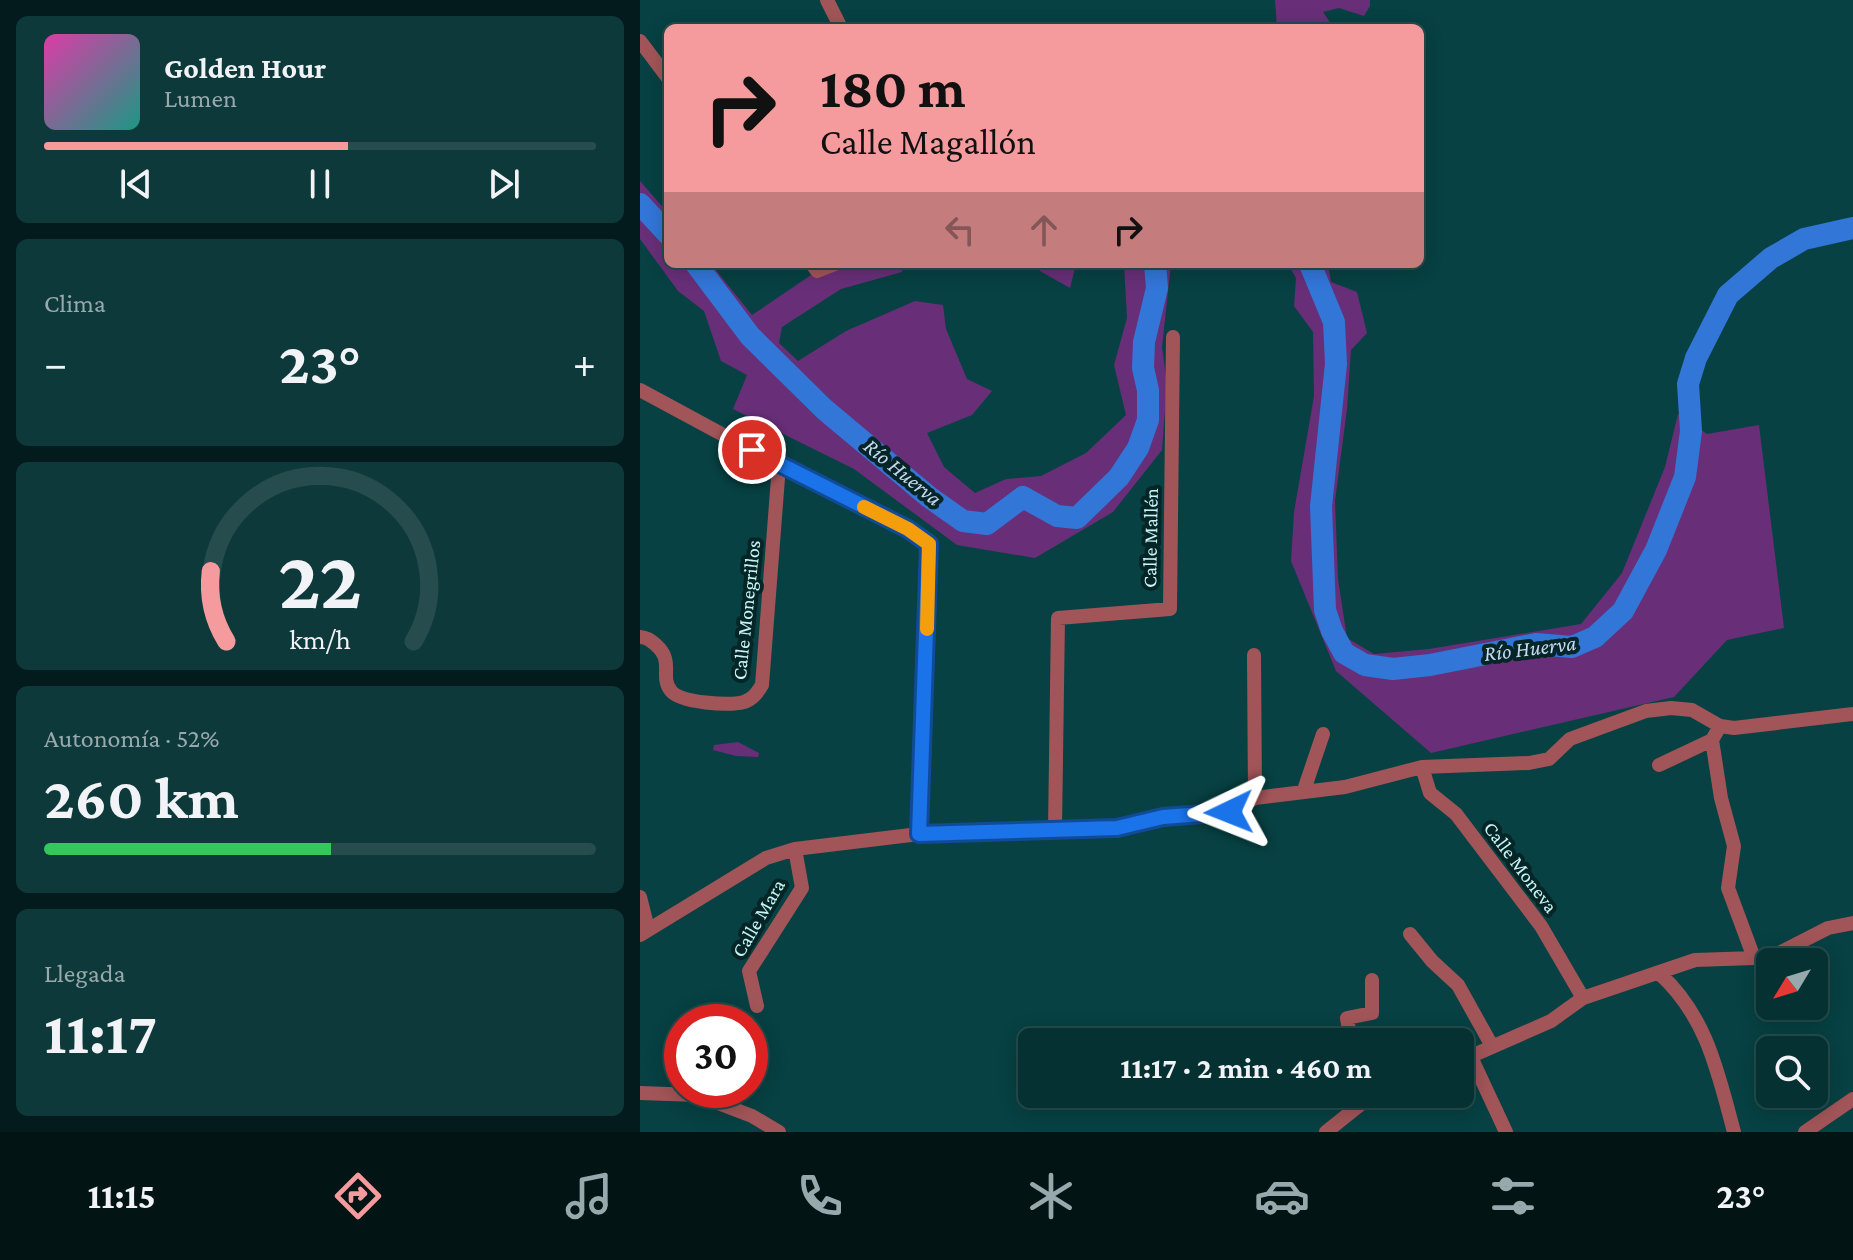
<!DOCTYPE html>
<html lang="es">
<meta charset="utf-8">
<style>
:root{--surface:#053132;--page:#0e393a;--text:#f1f3f6;--muted:#97a9ac;--line:#264c4d;--accent:#f59b9d}
body{margin:0;font-family:"Crimson Pro",serif;background:var(--page);color:var(--text);height:100vh;display:flex;flex-direction:column;font-size:30px;white-space:nowrap}
*{box-sizing:border-box;margin:0}
p{font-size:26px;color:var(--muted)}
.icon{flex:none;width:44px;height:44px;fill:none;stroke:currentColor;stroke-width:2;stroke-linecap:round;stroke-linejoin:round}
.map{position:relative;flex:1;overflow:hidden}
.details{display:flex;flex-direction:column;gap:16px;padding:16px;background:#031b1c;width:640px}
.details>*{flex:none}
.hud{position:absolute;left:24px;top:24px;width:760px;height:244px;border-radius:12px;box-shadow:0 4px 20px #0003,0 0 0 2px var(--line);background:#f59b9d;color:#111;overflow:hidden}
.needle{width:52px;rotate:232deg}
.fabs{position:absolute;left:1116px;top:948px;display:grid;gap:16px}
.fabs a{display:grid;place-items:center;width:72px;height:72px;border-radius:12px;background:var(--surface);box-shadow:0 4px 20px #0003,0 0 0 2px var(--line);font-size:40px}
.speed{position:absolute;left:24px;top:1004px;display:flex;gap:16px;font-size:40px;font-weight:700;text-align:center}
.speed>*{display:grid;place-content:center;width:104px;height:104px;border-radius:50%;background:var(--surface);box-shadow:0 4px 20px #0003,0 0 0 2px var(--line);line-height:1}
.speed .limit{border:12px solid #d22;background:#fff;color:#111}
.pin{position:absolute;display:grid;place-items:center;width:68px;height:68px;color:#fff;margin:-34px;border:4px solid #fff;border-radius:50%;box-shadow:0 2px 8px #0007}
.me{position:absolute;width:88px;margin:-44px;rotate:268deg;stroke-linejoin:round;filter:drop-shadow(0 0 6px #0008)}
.turn{display:flex;align-items:center;gap:28px;height:168px;padding:0 24px;font-size:36px}
.turn .icon{width:104px;height:104px;stroke-width:2.5}
.turn b{display:block;font-size:56px;line-height:68px}
.lanes{display:flex;align-items:center;height:76px;padding:0 24px;background:#0003;justify-content:center;gap:40px;direction:ltr}
.lanes .off{opacity:.35}
.big{font-size:60px;font-weight:700;line-height:1.1}
.details .card{flex:1;display:flex;flex-direction:column;justify-content:center;gap:12px;min-width:0;padding:0 28px;border-radius:12px;background:var(--page)}
.details .dial{align-items:center;gap:0}
.dial svg{height:208px;overflow:visible;fill:none;stroke:var(--line);stroke-width:7;stroke-linecap:round;text-anchor:middle}
.dial text{fill:var(--text);stroke:none}
.song{display:flex;align-items:center;gap:24px}
.cover{width:96px;height:96px;border-radius:12px;background:linear-gradient(135deg,hsl(320 70% 55%),hsl(170 70% 35%))}
.played{height:8px;border-radius:4px;background:linear-gradient(90deg,var(--accent) 55%,var(--line) 55%)}
.keys{display:flex;justify-content:space-around;direction:ltr}
.heat{display:flex;justify-content:space-between;align-items:center;font-size:44px;direction:ltr}
.charge{height:12px;border-radius:6px;background:linear-gradient(90deg,#34c759 52%,var(--line) 0)}
.trip{position:absolute;left:378px;top:1028px;width:456px;height:80px;border-radius:12px;background:var(--surface);box-shadow:0 4px 20px #0003,0 0 0 2px var(--line);font-weight:700;line-height:80px;text-align:center}
.menu{display:flex;height:128px;justify-content:space-around;align-items:center;background:#021414;color:var(--muted)}
.menu .icon{width:56px;height:56px}
.menu .current{color:var(--accent)}
.menu b{font-size:36px;color:var(--text)}
main{display:flex;flex:1;min-height:0}
.map>svg:first-child{display:block}
</style>
<main>
<section class="details">
<div class="card">
<div class="song"><i class="cover"></i><div><b>Golden Hour</b><p>Lumen</p></div></div>
<div class="played"></div>
<div class="keys"><svg class="icon" aria-label="previous" viewBox="0 0 24 24"><path d="M18 5L8 12l10 7zM5 5v14"/></svg><svg class="icon" aria-label="pause" viewBox="0 0 24 24"><path d="M8 5v14M16 5v14"/></svg><svg class="icon" aria-label="next" viewBox="0 0 24 24"><path d="M6 5l10 7-10 7zM19 5v14"/></svg></div>
</div>
<div class="card"><p>Clima</p>
<div class="heat"><a>−</a><b class="big">23°</b><a>+</a></div>
</div>
<div class="card dial"><svg viewBox="0 0 100 80">
<path d="M14 69A42 42 0 1 1 86 69"/>
<path d="M14 69A42 42 0 0 1 8 42" stroke="#f59b9d"/>
<text x="50" y="56" font-size="32" font-weight="700">22</text>
<text x="50" y="72" font-size="11">km/h</text>
</svg></div>
<div class="card"><p>Autonomía · 52%</p><b class="big">260 km</b><div class="charge"></div></div>
<div class="card"><p>Llegada</p><b class="big">11:17</b></div>
</section>
<div class="map">
<svg width="1213" height="1132" viewBox="0 0 1213 1132">
<rect width="100%" height="100%" fill="#074143"/>
<path fill="#682f78" d="M635 0H730V6L724 16 699 8 683 12 694 28H637Z
M0 181 28 213V264H71L112 315 177 271 195 264H263L262 272 201 289 142 327 139 343 158 361 206 331 275 301 303 305 306 329 327 379 352 391 332 415 287 433 304 467 335 493 366 479 401 476 446 453 486 415 474 365 487 318 484 264H531L522 347 527 384 522 450 473 512 395 558 317 545 214 469 93 409 107 375 81 361 64 311 38 291 0 239Z
M399 264H436L430 288 400 271Z
M648 264H688L691 282 717 292 727 333 711 350 707 409 695 501 698 579 707 638 734 654 789 649 941 624 982 573 1025 467 1038 414 1067 434 1119 425 1144 628 1087 640 1034 697 791 753 696 671 651 561 654 512 674 396 673 332 654 306 656 278Z
M98 742 119 753 118 757 96 756 73 750 74 745Z"/>
<g fill="none" stroke-linecap="round" stroke-linejoin="round">
<path stroke="#3276d8" stroke-width="22" d="M0 204 28 234
M56 264 110 336 184 409 289 497 323 521 347 524 383 497 417 516 437 518 479 477 498 448 508 420V390L503 368 504 342 517 288 515 264
M670 264 694 322 696 364 681 506 685 610 692 631 704 653 725 665 753 669 790 665 896 644 932 647 955 637 983 611 1016 550 1045 477 1051 431 1048 384 1056 358 1088 295 1131 258 1164 239 1213 228"/>
<path stroke="#a25558" stroke-width="14" d="M187 0 201 28
M0 41 28 78
M172 264 177 271 195 264
M0 390 139 465 268 529 289 544 279 834
M0 637C8 638 10 640 16 645 35 662 19 676 31 691 41 703 89 706 104 702 113 699 117 693 122 685L139 465
M614 655 615 798
M1080 726 1072 740 1081 798 1094 846 1088 888 1114 958
M1019 765 1072 740
M782 767 790 793 816 814 901 926 943 998
M664 790 683 734
M415 829 418 618 530 609 533 337
M0 897 8 929
M770 934 792 961 818 985 852 1046
M0 935 126 858 155 849 279 834 477 828 523 817 589 812 615 798 705 787 782 767 889 763 909 759 930 739 1006 711 1031 708 1052 710 1080 726 1094 728 1213 714
M1020 974C1067 1017 1078 1073 1094 1132
M117 1006 109 971 162 888 155 849
M711 1042 707 1018 732 1013V980
M831 1057 866 1132
M820 1061 911 1021 943 998 1055 960 1114 958 1139 953 1188 928 1213 923
M0 1093 57 1095 112 1116 139 1132
M686 1132 726 1100 740 1094
M1165 1132 1213 1099"/>
</g>
<g fill="none" stroke-linecap="round" stroke-linejoin="round">
<defs>
<path id="route" d="M112 450 268 529 289 544 279 834 477 828 523 817 589 812"/>
</defs>
<use href="#route" stroke="#114b97" stroke-width="20"/>
<use href="#route" stroke="#1a73e8" stroke-width="14"/>
<path stroke="#f59e0b" stroke-width="14" d="M224 507 268 529 289 544 287 629"/>
</g>
<g text-anchor="middle" dominant-baseline="central" stroke-width="8" stroke-linejoin="round" paint-order="stroke">
<g font-size="20" fill="#c8f5f6" stroke="#052526">
<text transform="translate(510 538) rotate(-89)">Calle Mallén</text>
<text transform="translate(106 610) rotate(-84)">Calle Monegrillos</text>
<text transform="translate(881 867) rotate(53)">Calle Moneva</text>
<text transform="translate(118 918) rotate(-60)">Calle Mara</text>
</g>
<g font-size="22" font-style="italic" fill="#c8d9f2" stroke="#052526">
<text transform="translate(263 472) rotate(39)">Río Huerva</text>
<text transform="translate(890 648) rotate(-7)">Río Huerva</text>
</g>
</g>
</svg>
<div class="fabs">
<a><svg class="needle" viewBox="-14 -14 28 28"><path d="M0-13l5 13h-10z" fill="#e53935"/><path d="M0 13l5-13h-10z" fill="#97a9ac"/></svg></a>
<a><svg class="icon" aria-label="search" viewBox="0 0 24 24"><circle cx="10" cy="10" r="6"/><path d="M15 15l6 6"/></svg></a>
</div>
<div class="speed"><div class="limit">30</div></div>
<div class="pin" style="left:112px;top:450px;background:#d93025"><svg class="icon" aria-label="arrive" viewBox="0 0 24 24"><path d="M6 21V4h12l-3 4 3 4H6"/></svg></div>
<svg class="me" style="left:589px;top:812px" viewBox="-20 -20 40 40"><path d="M0-17L14 15 0 8-14 15z" fill="#1a73e8" stroke="#fff" stroke-width="4"/></svg>
<div class="trip">11:17 · 2 min · 460 m</div>
<div class="hud">
<div class="turn"><svg class="icon" aria-label="right" viewBox="0 0 24 24"><path d="M7 20v-9h11M14 6l5 5-5 5"/></svg><div><b>180 m</b>Calle Magallón</div></div>
<div class="lanes"><svg class="icon off" aria-label="left" viewBox="0 0 24 24"><path d="M17 20v-9H6M10 6l-5 5 5 5"/></svg><svg class="icon off" aria-label="ahead" viewBox="0 0 24 24"><path d="M12 20V5M6 11l6-6 6 6"/></svg><svg class="icon" aria-label="right" viewBox="0 0 24 24"><path d="M7 20v-9h11M14 6l5 5-5 5"/></svg></div>
</div>
</div>
</main>
<nav class="menu">
<b>11:15</b>
<svg class="icon current" aria-label="directions" viewBox="0 0 24 24"><path d="M12 3l9 9-9 9-9-9zM9 14v-3h6M13 9l2 2-2 2"/></svg>
<svg class="icon" aria-label="music" viewBox="0 0 24 24"><path d="M9 18V5l10-2v13"/><circle cx="6" cy="18" r="3"/><circle cx="16" cy="16" r="3"/></svg>
<svg class="icon" aria-label="phone" viewBox="0 0 24 24"><path d="M5 4h4l2 5-3 2q2 4 5 5l2-3 5 2v4C11 20 4 13 5 4z"/></svg>
<svg class="icon" aria-label="climate" viewBox="0 0 24 24"><path d="M12 3v18M4 7l16 10M4 17L20 7"/></svg>
<svg class="icon" aria-label="car" viewBox="0 0 24 24"><path d="M5 17H2v-5l4-1 3-4h7l3 4 3 1v5h-3M9 17h6M6 11h13"/><circle cx="7" cy="17" r="2"/><circle cx="17" cy="17" r="2"/></svg>
<svg class="icon" aria-label="filters" viewBox="0 0 24 24"><path d="M4 7h16M4 17h16"/><circle cx="9" cy="7" r="2"/><circle cx="15" cy="17" r="2"/></svg>
<b>23°</b>
</nav>
